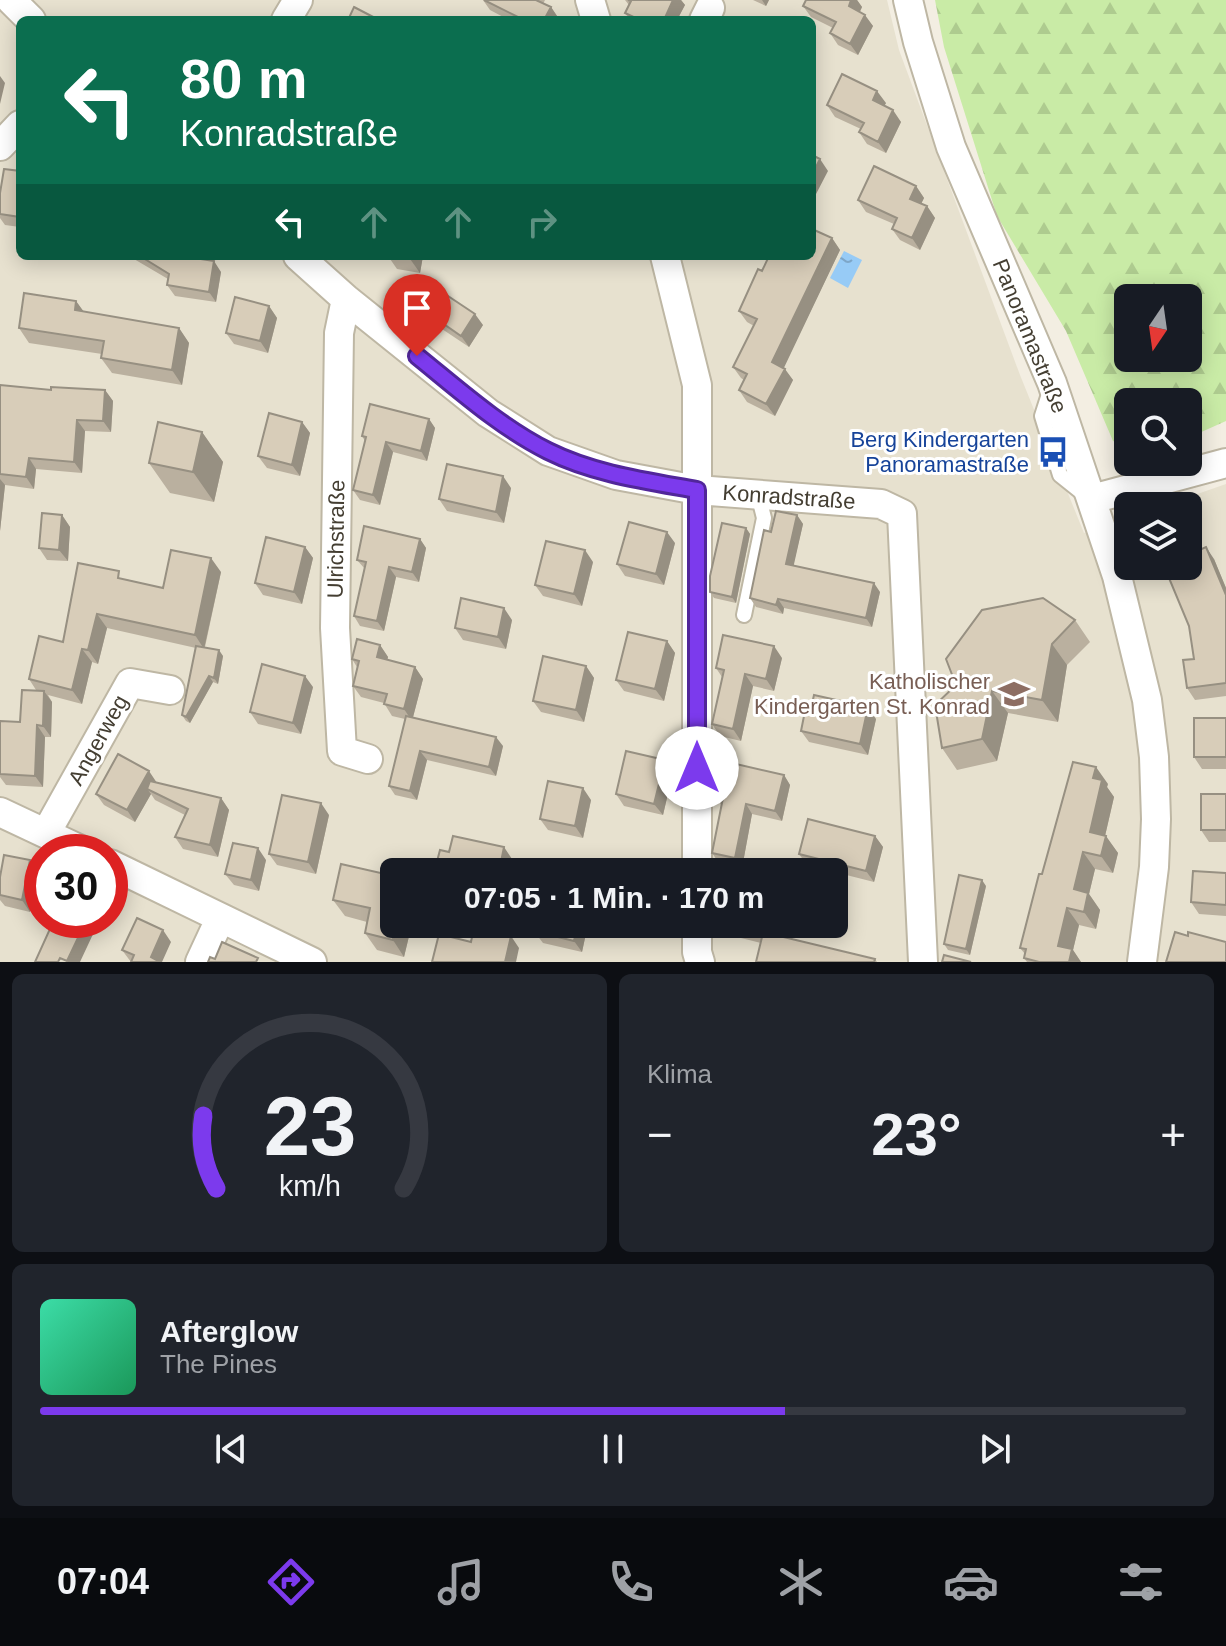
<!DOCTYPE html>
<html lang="de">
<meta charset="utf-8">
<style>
:root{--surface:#171b24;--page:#20242c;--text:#f1f3f6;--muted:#9ea1a6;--line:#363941;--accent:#7c3aed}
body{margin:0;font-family:Helvetica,sans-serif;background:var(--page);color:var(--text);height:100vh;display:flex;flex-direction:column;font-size:30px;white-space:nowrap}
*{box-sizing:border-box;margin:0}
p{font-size:26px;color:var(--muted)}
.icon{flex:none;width:44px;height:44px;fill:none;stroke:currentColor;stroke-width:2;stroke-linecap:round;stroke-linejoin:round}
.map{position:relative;height:962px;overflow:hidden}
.side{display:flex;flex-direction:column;gap:12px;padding:12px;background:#0d0f14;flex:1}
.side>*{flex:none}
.banner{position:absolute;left:16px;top:16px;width:800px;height:244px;border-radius:12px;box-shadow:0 4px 20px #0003;background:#0b6e4f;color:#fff;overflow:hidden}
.needle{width:52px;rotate:193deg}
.buttons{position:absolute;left:1114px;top:284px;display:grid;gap:16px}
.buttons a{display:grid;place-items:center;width:88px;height:88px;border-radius:12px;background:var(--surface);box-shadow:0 4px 20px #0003;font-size:40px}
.speed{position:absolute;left:24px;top:834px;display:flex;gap:16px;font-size:40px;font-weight:700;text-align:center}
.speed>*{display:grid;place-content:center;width:104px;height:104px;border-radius:50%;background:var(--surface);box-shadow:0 4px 20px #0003;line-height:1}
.speed .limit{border:12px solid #d22;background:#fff;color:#111}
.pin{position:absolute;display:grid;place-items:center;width:68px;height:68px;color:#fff;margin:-82px -34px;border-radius:50% 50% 50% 0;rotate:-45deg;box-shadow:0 0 8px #0007}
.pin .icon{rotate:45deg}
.me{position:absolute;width:88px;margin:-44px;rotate:0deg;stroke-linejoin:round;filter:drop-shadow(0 0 6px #0008)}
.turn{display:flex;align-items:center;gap:28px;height:168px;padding:0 32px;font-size:36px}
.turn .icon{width:104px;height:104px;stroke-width:2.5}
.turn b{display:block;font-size:56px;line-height:68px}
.lanes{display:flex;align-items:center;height:76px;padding:0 32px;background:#0003;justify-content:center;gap:40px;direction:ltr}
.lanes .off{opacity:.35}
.big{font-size:60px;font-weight:700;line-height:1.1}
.side .tile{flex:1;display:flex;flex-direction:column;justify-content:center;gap:12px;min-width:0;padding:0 28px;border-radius:12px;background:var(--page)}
.side .dial{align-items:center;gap:0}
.dial svg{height:208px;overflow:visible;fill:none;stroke:var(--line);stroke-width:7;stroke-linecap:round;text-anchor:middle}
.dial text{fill:var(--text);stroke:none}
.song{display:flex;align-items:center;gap:24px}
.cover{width:96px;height:96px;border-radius:12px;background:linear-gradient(135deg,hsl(160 70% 55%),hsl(150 70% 35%))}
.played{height:8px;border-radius:4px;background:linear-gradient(90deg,var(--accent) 65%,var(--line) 65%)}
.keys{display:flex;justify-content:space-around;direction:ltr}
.heat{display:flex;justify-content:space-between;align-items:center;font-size:44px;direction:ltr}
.side .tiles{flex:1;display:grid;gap:12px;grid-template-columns:1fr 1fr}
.tile:last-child{grid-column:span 2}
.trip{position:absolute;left:380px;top:858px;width:468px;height:80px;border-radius:12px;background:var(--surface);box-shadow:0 4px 20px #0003;font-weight:700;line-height:80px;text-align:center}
.tabs{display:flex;height:128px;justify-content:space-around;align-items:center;background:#090b0e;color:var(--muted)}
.tabs .icon{width:56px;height:56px}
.tabs .on{color:var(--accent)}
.tabs b{font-size:36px;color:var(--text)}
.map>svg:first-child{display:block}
</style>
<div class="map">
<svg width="1226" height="962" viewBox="0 0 1226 962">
<defs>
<pattern id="forest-firs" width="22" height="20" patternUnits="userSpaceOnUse" patternTransform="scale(2)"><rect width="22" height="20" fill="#c9eba6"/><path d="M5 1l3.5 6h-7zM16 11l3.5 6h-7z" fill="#aecb8f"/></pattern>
<pattern id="water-ripples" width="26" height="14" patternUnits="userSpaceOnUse" patternTransform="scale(2)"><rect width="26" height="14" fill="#97cbf6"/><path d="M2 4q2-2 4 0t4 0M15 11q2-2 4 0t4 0" fill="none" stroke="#7da6c8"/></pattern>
</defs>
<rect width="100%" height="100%" fill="#f3eee2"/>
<path fill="#e7e1cf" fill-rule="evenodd" d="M0 0H887L899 50 1020 375 1084 533 1128 518V566H1188V506H1163L1226 484V962H0ZM20 20H812V256H20ZM42 852H110V920H42ZM394 872H834V924H394Z"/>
<path fill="url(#forest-firs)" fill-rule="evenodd" d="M935 0H1226V421L1188 438V402H1128V447L1113 441 1066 331 997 216 944 47ZM1128 298H1188V358H1128Z"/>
<path fill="url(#water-ripples)" d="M844 251 862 260 848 288 830 278Z"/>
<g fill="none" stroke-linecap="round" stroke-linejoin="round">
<defs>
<path id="service" d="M1050 391 1042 416 1053 452 1060 475 1085 495
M744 615 764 518 758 494"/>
<path id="minor" d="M11 0 31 20
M590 0 596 20
M908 0 918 42 951 147 1052 383 1117 576 1147 700 1154 757 1156 819 1154 867 1142 962
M286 20 298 0
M704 20 710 8
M0 146 20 125
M298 256 346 299 488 413 548 451 616 475 697 490 881 504 902 514 923 962
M665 256 697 385V872
M346 299 339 333 335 628 342 751 368 759
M1092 499 1226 463
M0 812 85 852
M46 833 130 683 170 690
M110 864 312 962
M697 924V952L700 962
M200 962 220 919"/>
</defs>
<use href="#service" stroke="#beb7a4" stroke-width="18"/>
<use href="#minor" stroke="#beb7a4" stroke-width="32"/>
<use href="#service" stroke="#fff" stroke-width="14"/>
<use href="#minor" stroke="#fff" stroke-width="28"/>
</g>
<path fill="#bab09f" d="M483 0H545L543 4 551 7 559 19 509 20 490 10Z
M625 0H681L685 5 677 20H630L625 13 629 5Z
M753 0H769L766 6Z
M806 0H857L862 7 860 12 873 26 858 55 838 45 830 33 833 28 811 17 803 6Z
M886 103 884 106 901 122 886 153 867 144 859 132 861 129 835 117 827 105Z
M20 171V227L5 225 0 218V193Z
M916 186 924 198 921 204 927 206 935 218 920 250 900 240 892 229 894 224 866 212 858 200Z
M832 238 840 250 783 368 793 380 775 416 747 402 739 390 744 380 741 378 733 367 754 326 747 322 739 311 762 271Z
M133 256H196L198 259 221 272 216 302 175 296 167 285 168 279 134 259Z
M388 256H423L420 273 397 269Z
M76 301 83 312 179 328 189 343 182 385 112 373 101 358 102 354 29 343 19 328Z
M269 306 277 318 268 353 234 344 226 333Z
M428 313 483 325 469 347 436 325Z
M0 385 51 390H105L113 401 111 432 85 431 82 473 36 469 34 489 5 485 0 531Z
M429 419 435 428 427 461 393 452 380 505 360 500 353 490 365 441 362 436Z
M302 422 310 433 300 476 267 468 258 456Z
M202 432 223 462 214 502 170 493 149 463Z
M511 488 504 523 447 511 439 499Z
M62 515 70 527 68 561 47 560 39 548Z
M797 515 803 524 793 566 880 592 872 627 784 608 783 614 756 607 750 598 771 532Z
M746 528 750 534 736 603 714 598 710 592Z
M420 539 426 548 419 582 396 577 384 631 360 626 354 616 365 569 357 560Z
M675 543 664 585 625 576 617 564Z
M305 547 313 558 302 604 263 595 255 583Z
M1214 559 1226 588V696L1195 700 1187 688Z
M593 562 582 606 543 596 535 585Z
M221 572 205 647 223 656 218 684 213 682 190 723 186 721 182 715 196 648 107 628 98 664 92 662 82 704 48 695 52 702 51 737H45L43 787 6 785 0 777V721L20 722 36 690 29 679 63 642 125 579 163 588Z
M1043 598 1075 620 1090 642 1067 665 1058 722 1008 713 997 761 957 770 942 748Z
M512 620 506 649 463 640 455 628Z
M667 641 675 653 664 701 624 691 616 680Z
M380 645 388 657 387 660 415 667 423 679 413 717 503 746 496 776 427 760 417 800 395 795 389 786 405 719 392 716 384 703 361 697 353 686 357 667 352 659Z
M782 658 774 691 753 686 741 741 720 736 712 724 722 677 716 668Z
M586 666 594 678 584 722 541 712 533 701Z
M313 687 301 734 258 724 250 712Z
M810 713 876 719 868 755 809 742 801 731Z
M1226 718V769H1202L1194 757Z
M665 760 673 772 663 815 624 806 616 794Z
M784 775 790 785 782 821 752 814 742 868 719 863 712 853 722 806 715 796Z
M157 783 221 798 229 810 218 857 183 849 175 837 185 815 155 800 151 794 135 822 104 805 96 794Z
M1108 784 1107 787 1114 797 1105 836 1118 853 1113 873 1095 869 1089 894 1100 910 1096 929 1079 925 1073 950 1081 962H1027L1024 958 1025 954 1020 948 1042 874Z
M1226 794V842H1209L1201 830Z
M591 800 583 838 548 830 540 819Z
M329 815 316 874 277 865 269 854Z
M875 836 883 847 874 882 807 865 799 854Z
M266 860 259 891 234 885 225 874Z
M341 864 406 925 410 932 404 957 377 950 365 933 367 922 345 916 333 900Z
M38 872 30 912 5 906 0 900V877Z
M1226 873V916L1199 914 1191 902Z
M986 886 970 955 948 950 944 944Z
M588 924 582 952 543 943 534 931Z
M622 924H666L663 935Z
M715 924H788L785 937 875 959 877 962H756L761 943 721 933Z
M171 942 131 962 122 950Z"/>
<path fill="#979082" d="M673 0H681L685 5 677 20H664Z
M762 0H769L766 6Z
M851 0H857L862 7 857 17 849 6Z
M551 7 559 19 558 20H544Z
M865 15 873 26 858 55 850 44Z
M0 76 5 83 0 104Z
M877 91 886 103 881 112 873 100Z
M893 110 901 122 886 153 878 142Z
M820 159 828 171 815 196 812 192V175Z
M916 186 924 198 918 210 910 199Z
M927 206 935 218 920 250 912 238Z
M832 238 840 250 781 374 772 362Z
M408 256H423L420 273Z
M214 261 221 272 216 302 209 292Z
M76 301 87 316 75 310Z
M269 306 277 318 268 353 260 341Z
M475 314 483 325 469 347 461 336Z
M179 328 189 343 182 385 172 370Z
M785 369 793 380 775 416 766 404Z
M105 390 113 401 111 432 103 421Z
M429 419 435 428 427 461 421 451Z
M77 420 85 431 82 473 74 462Z
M302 422 310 433 300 476 292 465Z
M202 432 223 462 214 502 193 472Z
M386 442 393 452 380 505 373 495Z
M29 458 36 469 34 489 26 477Z
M503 476 511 488 504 523 496 512Z
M0 479 5 485 0 531Z
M62 515 70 527 68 561 59 550Z
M797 515 803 524 792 573 786 564Z
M746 528 750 534 736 603 732 597Z
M667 532 675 543 664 585 656 574Z
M420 539 426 548 419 582 412 572Z
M305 547 313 558 302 604 294 592Z
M1206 547 1214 559 1226 588V595Z
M585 550 593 562 582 606 574 594Z
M211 558 221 572 204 649 195 635Z
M389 567 396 577 384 631 377 621Z
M874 583 880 592 872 627 866 618Z
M778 599 784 608 783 614 776 605Z
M504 608 512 620 506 649 498 637Z
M97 614 107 628 98 664 88 650Z
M667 641 675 653 664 701 655 689Z
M1052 644 1067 665 1058 722 1042 700Z
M380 645 388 657 385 669 377 657Z
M774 646 782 658 774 691 766 679Z
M82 649 92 662 82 704 72 690Z
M219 650 223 656 218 684 214 678Z
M586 666 594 678 584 722 576 710Z
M415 667 423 679 412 721 404 709Z
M745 674 753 686 741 741 733 729Z
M209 676 213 682 190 723 186 717Z
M305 676 313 687 301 734 293 723Z
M44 691 52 702 51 737 43 726Z
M992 691 1008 713 997 761 982 739Z
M868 707 876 719 868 755 860 744Z
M37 725 45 737 43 787 35 776Z
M496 737 503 746 496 776 489 767Z
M420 751 427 760 417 800 410 791Z
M665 760 673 772 663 815 654 804Z
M1096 767 1108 784 1107 787 1114 797 1102 849 1090 832 1093 778Z
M149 771 157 783 147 789 151 794 135 822 127 810Z
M784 775 790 785 782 821 775 811Z
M583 788 591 800 583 838 575 826Z
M221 798 229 810 218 857 210 845Z
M321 803 329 815 316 874 308 862Z
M746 804 752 814 742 868 735 858Z
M875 836 883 847 874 882 866 871Z
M1106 836 1118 853 1113 873 1101 856Z
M504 847 512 859 510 872H499Z
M258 848 266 860 259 891 251 880Z
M1083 852 1095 869 1089 894 1100 910 1096 929 1084 912 1074 889Z
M30 860 38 872 30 912 22 900Z
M982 880 986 886 970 955 966 949Z
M121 884 125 890 115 908 111 902Z
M1067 908 1079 925 1073 950 1081 962H1069L1058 946Z
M86 921 94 932 80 962H68L67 961Z
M396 924H406L410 932 404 957 393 940Z
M578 924H588L582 952 574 941Z
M655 924H666L663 935Z
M778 924H788L783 946 775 935Z
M163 930 171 942 162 962H155L151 957Z
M511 936 519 948 516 962H505Z"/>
<path fill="#d8cdb9" stroke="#979082" stroke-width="2" d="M484 0H536L551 7 544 20H524Z
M628 0H673L664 20H640L625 13 631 1Z
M806 0H851L849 6 865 15 850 44 830 33 836 22 803 6Z
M354 7 379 20H348Z
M842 74 877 91 873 100 893 110 878 142 859 132 864 123 827 105Z
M812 155 820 159 812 175Z
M874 166 916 186 910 199 927 206 912 238 892 229 897 218 858 200Z
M4 169 20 171V217L0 214V193Z
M812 229 832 238 772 362 785 369 766 404 739 390 747 374 733 367 757 319 739 311 758 269 762 271 769 256H812Z
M140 256H181L214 261 209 292 167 285 169 274Z
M442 292 475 314 461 336 428 313Z
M24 293 76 301 75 310 179 328 172 370 101 358 104 341 19 328Z
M235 297 269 306 260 341 226 333Z
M0 385 51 390V387L105 390 103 421 77 420 74 462 29 458 26 477 0 474Z
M370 404 429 419 421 451 386 442 373 495 353 490 366 437 362 436Z
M269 413 302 422 292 465 258 456Z
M158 422 202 432 193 472 149 463Z
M447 464 503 476 496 512 439 499Z
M776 511 797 515 786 564 874 583 866 618 778 599 776 605 750 598 764 530 771 532Z
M42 513 62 515 59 550 39 548Z
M629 522 667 532 656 574 617 564Z
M722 523 746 528 732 597 710 592V576Z
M364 526 420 539 412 572 389 567 377 621 354 616 366 562 357 560Z
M266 537 305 547 294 592 255 583Z
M546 541 585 550 574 594 535 585Z
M1206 547 1226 595V683L1187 688 1183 660 1194 659 1189 626 1164 566H1188V555Z
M171 550 211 558 195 635 97 614 88 650 82 649 72 690 29 679 39 636 63 642 78 563 119 571 118 578 163 588Z
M461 598 504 608 498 637 455 628Z
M1043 598 1075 620 1052 644 1042 700 992 691 982 739 942 748 935 705 956 685 946 659 982 610Z
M628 632 667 641 655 689 616 680Z
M723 635 774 646 766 679 745 674 733 729 712 724 724 670 716 668Z
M357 639 380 645 377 657 415 667 404 709 384 704 387 694 353 686 359 661 352 659Z
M196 646 219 650 214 678 209 676 186 717 182 715Z
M543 656 586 666 576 710 533 701Z
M262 664 305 676 293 723 250 712Z
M22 690 44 691 43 726 37 725 35 776 0 774V721L20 722Z
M814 695 868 707 860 744 801 731 805 711 810 713Z
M406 716 496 737 489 767 420 751 410 791 389 786Z
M1194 718H1226V757H1194Z
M626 751 665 760 654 804 616 794Z
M118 754 149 771 127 810 96 794Z
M723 761 784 775 775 811 746 804 735 858 712 853 723 798 715 796Z
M1073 762 1096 767 1093 778 1102 780 1090 832 1106 836 1101 856 1083 852 1074 889 1088 893 1084 912 1067 908 1058 946 1072 949 1069 962H1039L1024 958 1026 949 1020 948 1039 874H1042Z
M150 781 221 798 210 845 175 837 188 809 147 789Z
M548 781 583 788 575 826 540 819Z
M1201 794H1226V830H1201Z
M282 795 321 803 308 862 269 854Z
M808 819 875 836 866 871 799 854Z
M453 836 504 847 499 872H447L435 869 440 850 449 852Z
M233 843 258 848 251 880 225 874Z
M4 855 30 860 22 900 0 895V877Z
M341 864 394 876V908L393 913 394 914V924H396L393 940 365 933 370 908 333 900Z
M626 869 638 872H625Z
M1193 871 1226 873V905L1191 902Z
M959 875 982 880 966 949 944 944Z
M110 879 121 884 111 902 110 901Z
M137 918 163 930 151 957 160 962H131L134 955 122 950Z
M54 920 86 921 67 961 60 958 58 962H35Z
M536 924H578L574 941 534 931Z
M723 924H778L775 935 875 959 874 962H756L763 933Z
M474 927 511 936 505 962H432L439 934 471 942Z
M1175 932 1188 936V932L1226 942V962H1166Z
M222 942 258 958 256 962H208L210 957 215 959Z
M944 955 971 962H942Z"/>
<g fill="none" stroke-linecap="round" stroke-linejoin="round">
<defs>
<path id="route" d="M417 356C458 389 500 427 548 451 594 474 647 481 697 490V768"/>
</defs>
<use href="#route" stroke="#51269a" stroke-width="20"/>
<use href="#route" stroke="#7c3aed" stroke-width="14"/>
</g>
<defs>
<symbol id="bus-bare" viewBox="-9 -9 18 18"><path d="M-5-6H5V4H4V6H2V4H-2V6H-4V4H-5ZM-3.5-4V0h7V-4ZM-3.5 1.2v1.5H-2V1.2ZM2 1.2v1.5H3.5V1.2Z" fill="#1a4fb4" stroke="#fff" stroke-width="2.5" paint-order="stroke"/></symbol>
<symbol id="school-bare" viewBox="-9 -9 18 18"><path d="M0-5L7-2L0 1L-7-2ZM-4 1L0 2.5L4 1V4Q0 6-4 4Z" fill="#8d6e63" stroke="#fff" stroke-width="2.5" paint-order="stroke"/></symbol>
</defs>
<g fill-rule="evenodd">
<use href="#bus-bare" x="1031" y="430" width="44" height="44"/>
<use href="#school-bare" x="992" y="672" width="44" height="44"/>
</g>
<g text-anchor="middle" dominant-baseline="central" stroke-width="6" stroke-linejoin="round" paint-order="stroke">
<g font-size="22" fill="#443e32" stroke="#fff">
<text transform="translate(1030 336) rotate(68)">Panoramastraße</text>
<text transform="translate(789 497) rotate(4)">Konradstraße</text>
<text transform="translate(336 539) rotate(-89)">Ulrichstraße</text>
<text transform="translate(98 740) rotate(-61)">Angerweg</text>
</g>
<g font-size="22" fill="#164399" stroke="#fff" text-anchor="end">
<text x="1029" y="439">Berg Kindergarten<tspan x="1029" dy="25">Panoramastraße</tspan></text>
</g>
<g font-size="22" fill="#785e54" stroke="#fff" text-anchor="end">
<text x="990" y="681">Katholischer<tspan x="990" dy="25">Kindergarten St. Konrad</tspan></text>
</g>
</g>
</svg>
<div class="buttons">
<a><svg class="needle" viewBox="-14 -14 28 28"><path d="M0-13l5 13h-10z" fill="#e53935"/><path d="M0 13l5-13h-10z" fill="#9ea1a6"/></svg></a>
<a><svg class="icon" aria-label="search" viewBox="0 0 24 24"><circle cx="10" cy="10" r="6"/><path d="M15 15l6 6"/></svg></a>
<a><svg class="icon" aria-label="layers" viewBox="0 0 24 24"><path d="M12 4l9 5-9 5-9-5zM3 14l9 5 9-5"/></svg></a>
</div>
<div class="speed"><div class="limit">30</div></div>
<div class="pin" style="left:417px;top:356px;background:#d93025"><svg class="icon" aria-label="arrive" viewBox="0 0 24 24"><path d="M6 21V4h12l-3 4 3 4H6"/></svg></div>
<svg class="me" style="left:697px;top:768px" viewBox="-20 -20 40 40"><circle r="19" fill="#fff"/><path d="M0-13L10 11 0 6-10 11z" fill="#7c3aed"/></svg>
<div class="trip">07:05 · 1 Min. · 170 m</div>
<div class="banner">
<div class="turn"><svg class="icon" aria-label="left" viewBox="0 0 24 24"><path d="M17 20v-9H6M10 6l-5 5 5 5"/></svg><div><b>80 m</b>Konradstraße</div></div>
<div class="lanes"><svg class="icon" aria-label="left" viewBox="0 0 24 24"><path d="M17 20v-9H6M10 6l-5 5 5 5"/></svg><svg class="icon off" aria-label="ahead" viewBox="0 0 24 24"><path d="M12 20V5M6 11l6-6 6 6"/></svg><svg class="icon off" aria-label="ahead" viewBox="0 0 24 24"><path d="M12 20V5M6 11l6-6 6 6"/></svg><svg class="icon off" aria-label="right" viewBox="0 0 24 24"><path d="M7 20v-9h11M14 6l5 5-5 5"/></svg></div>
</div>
</div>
<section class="side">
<div class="tiles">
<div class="tile dial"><svg viewBox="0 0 100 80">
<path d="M14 69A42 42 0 1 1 86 69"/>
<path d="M14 69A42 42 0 0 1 9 41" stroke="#7c3aed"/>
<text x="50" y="56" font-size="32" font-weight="700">23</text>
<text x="50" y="72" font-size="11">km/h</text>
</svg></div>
<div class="tile"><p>Klima</p>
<div class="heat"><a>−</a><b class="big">23°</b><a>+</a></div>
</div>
<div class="tile">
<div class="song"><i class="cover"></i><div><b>Afterglow</b><p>The Pines</p></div></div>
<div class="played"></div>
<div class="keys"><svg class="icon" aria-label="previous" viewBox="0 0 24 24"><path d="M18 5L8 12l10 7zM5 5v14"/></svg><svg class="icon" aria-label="pause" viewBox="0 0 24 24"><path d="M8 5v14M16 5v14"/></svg><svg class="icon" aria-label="next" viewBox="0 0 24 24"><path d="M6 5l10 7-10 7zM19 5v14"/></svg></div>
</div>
</div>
</section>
<nav class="tabs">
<b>07:04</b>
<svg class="icon on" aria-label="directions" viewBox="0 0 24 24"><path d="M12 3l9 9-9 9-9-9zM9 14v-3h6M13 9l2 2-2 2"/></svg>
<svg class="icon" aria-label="music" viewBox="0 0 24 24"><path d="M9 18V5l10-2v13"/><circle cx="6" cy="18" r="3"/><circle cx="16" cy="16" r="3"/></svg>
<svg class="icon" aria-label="phone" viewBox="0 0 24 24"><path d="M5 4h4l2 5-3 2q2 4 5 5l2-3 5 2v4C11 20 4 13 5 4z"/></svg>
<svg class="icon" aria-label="climate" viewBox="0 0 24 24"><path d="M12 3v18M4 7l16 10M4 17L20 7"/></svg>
<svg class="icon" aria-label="car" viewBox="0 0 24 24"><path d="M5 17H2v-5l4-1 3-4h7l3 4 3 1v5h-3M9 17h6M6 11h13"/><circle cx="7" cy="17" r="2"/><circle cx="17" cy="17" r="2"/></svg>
<svg class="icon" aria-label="filters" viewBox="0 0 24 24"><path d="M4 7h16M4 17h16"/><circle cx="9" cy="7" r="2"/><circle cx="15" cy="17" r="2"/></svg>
</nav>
